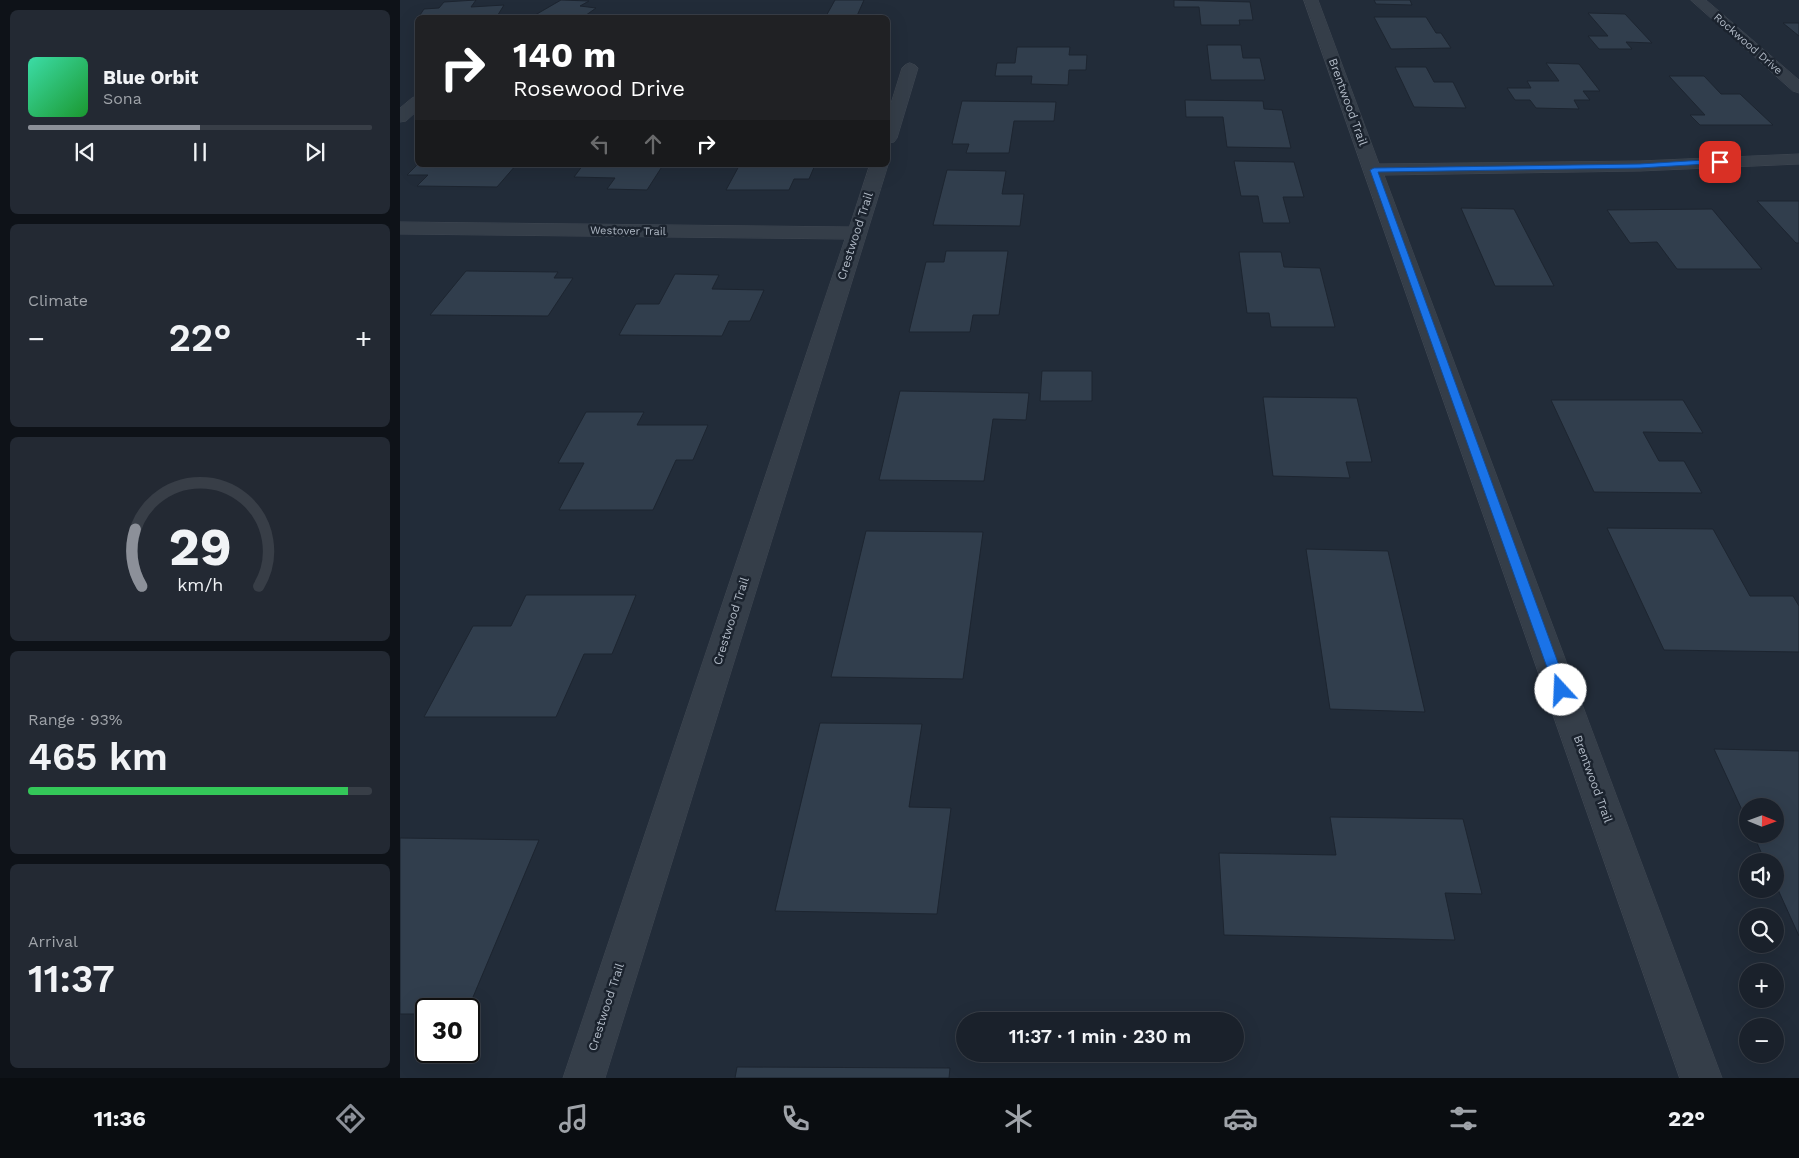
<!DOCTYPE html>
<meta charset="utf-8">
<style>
:root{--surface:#1a212b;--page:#232933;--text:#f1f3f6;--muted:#9fa3a9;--line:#383e47;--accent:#8c9099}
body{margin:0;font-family:"Work Sans",sans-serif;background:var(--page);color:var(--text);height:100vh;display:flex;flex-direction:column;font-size:19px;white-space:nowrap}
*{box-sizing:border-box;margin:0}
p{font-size:16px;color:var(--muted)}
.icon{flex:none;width:28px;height:28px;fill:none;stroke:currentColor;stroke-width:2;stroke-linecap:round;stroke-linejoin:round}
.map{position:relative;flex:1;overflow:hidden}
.sheet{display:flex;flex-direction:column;gap:10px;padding:10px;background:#0e1218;width:400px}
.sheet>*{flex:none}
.banner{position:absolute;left:15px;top:15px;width:475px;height:152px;border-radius:8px;box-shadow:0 5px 20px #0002,0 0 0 1px var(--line);background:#202124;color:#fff;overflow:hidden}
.needle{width:32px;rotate:91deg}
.tools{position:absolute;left:1339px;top:798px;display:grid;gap:10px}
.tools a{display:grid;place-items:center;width:45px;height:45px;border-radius:50%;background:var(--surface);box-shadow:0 5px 20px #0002,0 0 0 1px var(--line);font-size:25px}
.speed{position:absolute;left:15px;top:998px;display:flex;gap:10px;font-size:25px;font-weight:700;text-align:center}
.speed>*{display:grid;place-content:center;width:65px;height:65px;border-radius:50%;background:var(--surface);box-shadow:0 5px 20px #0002,0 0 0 1px var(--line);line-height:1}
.speed .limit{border:2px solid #111;border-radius:8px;background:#fff;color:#111}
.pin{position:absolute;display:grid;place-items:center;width:42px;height:42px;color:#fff;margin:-21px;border-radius:10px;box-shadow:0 2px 8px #0006}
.me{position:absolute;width:55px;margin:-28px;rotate:340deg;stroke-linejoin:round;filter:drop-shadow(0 0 4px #0008)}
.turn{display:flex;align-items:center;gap:18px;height:105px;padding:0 15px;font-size:22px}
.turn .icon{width:65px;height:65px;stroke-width:2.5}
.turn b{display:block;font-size:35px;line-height:42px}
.lanes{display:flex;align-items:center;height:48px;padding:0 15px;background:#0003;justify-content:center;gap:25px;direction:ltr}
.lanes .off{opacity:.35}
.big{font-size:38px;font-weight:600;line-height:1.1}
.sheet .widget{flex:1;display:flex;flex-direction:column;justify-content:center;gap:8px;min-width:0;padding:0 18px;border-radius:8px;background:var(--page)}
.sheet .dial{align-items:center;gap:0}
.dial svg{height:130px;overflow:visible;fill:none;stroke:var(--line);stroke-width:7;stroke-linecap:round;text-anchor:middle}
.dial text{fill:var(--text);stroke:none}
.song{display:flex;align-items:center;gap:15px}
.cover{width:60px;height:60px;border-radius:8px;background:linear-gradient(135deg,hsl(160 70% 55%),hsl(130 70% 35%))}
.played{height:5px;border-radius:2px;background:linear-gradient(90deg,var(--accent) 50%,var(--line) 50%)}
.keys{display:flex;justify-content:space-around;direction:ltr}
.heat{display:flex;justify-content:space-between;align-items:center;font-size:28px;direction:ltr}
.charge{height:8px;border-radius:4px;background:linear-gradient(90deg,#34c759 93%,var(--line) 0)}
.trip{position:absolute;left:556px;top:1012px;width:288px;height:50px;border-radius:25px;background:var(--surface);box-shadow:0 5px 20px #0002,0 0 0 1px var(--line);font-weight:600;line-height:50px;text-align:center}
.tabs{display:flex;height:80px;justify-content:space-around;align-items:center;background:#0a0d11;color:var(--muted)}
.tabs .icon{width:35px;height:35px}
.tabs .selected{color:var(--accent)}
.tabs b{font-size:22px;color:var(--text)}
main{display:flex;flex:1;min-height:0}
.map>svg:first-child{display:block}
</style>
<main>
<section class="sheet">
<div class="widget">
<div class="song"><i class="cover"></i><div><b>Blue Orbit</b><p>Sona</p></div></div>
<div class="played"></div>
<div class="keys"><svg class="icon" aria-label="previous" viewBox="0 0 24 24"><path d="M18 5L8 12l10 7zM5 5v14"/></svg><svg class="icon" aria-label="pause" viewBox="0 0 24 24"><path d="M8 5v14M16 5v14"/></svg><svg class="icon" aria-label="next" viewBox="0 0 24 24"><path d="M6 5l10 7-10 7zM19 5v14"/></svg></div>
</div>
<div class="widget"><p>Climate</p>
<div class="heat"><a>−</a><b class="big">22°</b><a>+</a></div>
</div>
<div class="widget dial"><svg viewBox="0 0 100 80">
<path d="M14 69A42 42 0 1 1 86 69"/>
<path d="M14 69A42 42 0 0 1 10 34" stroke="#8c9099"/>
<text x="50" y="56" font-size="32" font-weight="700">29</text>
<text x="50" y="72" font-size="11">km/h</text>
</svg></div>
<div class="widget"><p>Range · 93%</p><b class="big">465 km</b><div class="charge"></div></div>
<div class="widget"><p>Arrival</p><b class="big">11:37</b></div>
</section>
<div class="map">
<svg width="1399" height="1078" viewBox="0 0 1399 1078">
<rect width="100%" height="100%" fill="#222c39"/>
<path fill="#313e4d" stroke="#1d2530" d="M76 0 71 7 104 5 96 18H18L24 9 39 8 44 2Z
M161 0 189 1 180 6 196 8 182 18H130Z
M435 0H464L456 18H425Z
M774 0 850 2 853 20H839L840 25H801L799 7H774Z
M974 0H1010L1012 5 976 4Z
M1188 13 1225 14 1252 43 1226 42 1232 49H1199L1188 36H1208Z
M974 17H1026L1036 33H1041L1051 48 991 49Z
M1383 23H1399V36Z
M807 45H841L843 58H860L865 80H811Z
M617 47H670L669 55H687L686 70H669L668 85 631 84 632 76H595L597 63H615Z
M1146 63 1179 64 1200 91H1183L1190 100H1174L1179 109 1136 108 1130 100H1115L1107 88H1131L1127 81H1159Z
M995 67H1026L1034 82H1053L1066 108 1014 107Z
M1269 76H1304L1321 94H1340L1373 125H1300L1290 115H1305Z
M785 100 863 101 864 109 882 110 891 148 827 147 823 117H786Z
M562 101 656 102 654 121H614L609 153H566L569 144H552Z
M834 161 894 162 904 197H883L890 223H863L858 196H841Z
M18 164V165H116L97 187 17 186 28 175H7Z
M183 165H263L247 190 207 189 215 178 174 177Z
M369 165H415L409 179H394L389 190H326L339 166 369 167Z
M547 170 606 171 602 194H624L620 226 533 225Z
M1357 201H1399V243H1396Z
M1061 208 1114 209 1154 286H1095Z
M1312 209 1362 269H1277L1257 242 1230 243 1207 210Z
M546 251H608L599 315H573L570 332H509L526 262H544Z
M839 252H881L884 267 920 268 935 327H871L869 313H847Z
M66 271 158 272 154 278H173L148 316 30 315Z
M275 274 319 275 312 289 364 290 350 321H329L322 336 219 335 236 304H259Z
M642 371H692V401H640Z
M500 391 629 393 626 420 593 419 584 481 479 480Z
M863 397 957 398 972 462H946L950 478 873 476Z
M1151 400H1283L1303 433 1243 432 1259 461H1284L1302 493 1194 492Z
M186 412H244L237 425H308L293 460H276L253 510H159L184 463H158Z
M1207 528 1313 529 1350 596H1393L1399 606V652L1264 650Z
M466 531 583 532 563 679 431 677Z
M906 549 988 551 1025 712 930 709Z
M126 595H236L212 654H184L156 717H24L73 626H111Z
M420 723 522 724 509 807 551 808 537 914 375 911Z
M1314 749 1399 751V936L1375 883V861H1365L1353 834H1375V806H1348V823Z
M930 817 1063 819 1082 894 1045 893 1055 940 824 935 819 853 936 855Z
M0 838 139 840 68 1009H26V1014H0Z
M337 1067 550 1068 549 1078H335Z"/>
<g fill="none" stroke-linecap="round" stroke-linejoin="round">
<defs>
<path id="minor" d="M904 0H918L979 164 1240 161 1399 154V164L1240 171 984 175 1322 1078H1280Z
M1291 0H1306L1399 80V93L1393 91Z
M510 63 515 65 518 68 497 138 494 142 488 143V113L502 68 505 65Z
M18 96V110L6 121 0 122V108L12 98Z
M470 165H488L205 1078H163L445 239 0 234V222L449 227Z"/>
</defs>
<use href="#minor" stroke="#3f4752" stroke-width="1"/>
<use href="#minor" fill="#353e49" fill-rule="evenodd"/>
</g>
<path fill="#1a73e8" stroke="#114b97" d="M1320 159 1322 160V163L1240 168 978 172 1168 690 1166 694 1161 696 1157 694 1155 690 970 170 974 168 1240 164Z"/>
<g text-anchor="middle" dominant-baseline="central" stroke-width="5" stroke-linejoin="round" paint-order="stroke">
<g font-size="11" fill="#b0b9c5" stroke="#1b232e">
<text transform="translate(1348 44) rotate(41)">Rockwood Drive</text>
<text transform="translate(228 231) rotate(1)">Westover Trail</text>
</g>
<g font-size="12" fill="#b0b9c5" stroke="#1b232e">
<text transform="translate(948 102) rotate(70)">Brentwood Trail</text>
<text transform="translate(455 236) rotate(-72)">Crestwood Trail</text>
<text transform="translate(331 621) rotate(-72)">Crestwood Trail</text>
<text transform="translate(1193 779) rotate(70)">Brentwood Trail</text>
<text transform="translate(206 1007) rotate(-72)">Crestwood Trail</text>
</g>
</g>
</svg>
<div class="tools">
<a><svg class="needle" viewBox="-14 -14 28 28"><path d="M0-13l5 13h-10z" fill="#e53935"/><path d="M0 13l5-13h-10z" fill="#9fa3a9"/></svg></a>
<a><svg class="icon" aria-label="sound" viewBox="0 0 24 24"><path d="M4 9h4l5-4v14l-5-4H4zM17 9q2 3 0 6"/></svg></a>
<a><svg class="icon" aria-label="search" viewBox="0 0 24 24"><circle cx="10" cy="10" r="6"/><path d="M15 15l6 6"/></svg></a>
<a>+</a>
<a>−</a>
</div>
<div class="speed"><div class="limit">30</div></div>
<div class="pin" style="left:1320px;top:162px;background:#d93025"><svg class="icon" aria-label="arrive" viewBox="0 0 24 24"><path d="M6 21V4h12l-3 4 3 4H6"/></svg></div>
<svg class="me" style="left:1161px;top:690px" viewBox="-20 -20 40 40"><circle r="19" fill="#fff"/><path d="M0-13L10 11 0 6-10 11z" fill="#1a73e8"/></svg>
<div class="trip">11:37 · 1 min · 230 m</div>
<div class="banner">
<div class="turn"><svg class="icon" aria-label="right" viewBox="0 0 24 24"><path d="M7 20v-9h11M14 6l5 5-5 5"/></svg><div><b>140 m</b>Rosewood Drive</div></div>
<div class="lanes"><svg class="icon off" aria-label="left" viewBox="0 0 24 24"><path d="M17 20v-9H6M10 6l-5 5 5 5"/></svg><svg class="icon off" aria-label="ahead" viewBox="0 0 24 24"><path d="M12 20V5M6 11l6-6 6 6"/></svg><svg class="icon" aria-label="right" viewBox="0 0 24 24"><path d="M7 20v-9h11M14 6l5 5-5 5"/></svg></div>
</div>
</div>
</main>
<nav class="tabs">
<b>11:36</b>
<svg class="icon selected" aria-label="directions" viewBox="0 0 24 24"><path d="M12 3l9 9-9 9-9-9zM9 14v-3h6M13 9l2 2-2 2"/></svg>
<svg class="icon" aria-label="music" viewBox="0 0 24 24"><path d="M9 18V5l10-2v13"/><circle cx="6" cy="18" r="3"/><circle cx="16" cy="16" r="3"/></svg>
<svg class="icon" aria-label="phone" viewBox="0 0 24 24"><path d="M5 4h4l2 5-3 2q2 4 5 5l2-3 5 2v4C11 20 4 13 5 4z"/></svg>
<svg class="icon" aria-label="climate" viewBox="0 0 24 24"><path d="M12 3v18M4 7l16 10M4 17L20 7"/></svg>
<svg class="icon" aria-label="car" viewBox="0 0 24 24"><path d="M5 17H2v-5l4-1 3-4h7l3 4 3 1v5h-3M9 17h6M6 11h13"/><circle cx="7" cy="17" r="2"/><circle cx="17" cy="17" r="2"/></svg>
<svg class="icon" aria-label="filters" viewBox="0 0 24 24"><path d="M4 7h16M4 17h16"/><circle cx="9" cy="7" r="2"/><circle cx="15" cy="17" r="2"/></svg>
<b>22°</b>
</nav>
